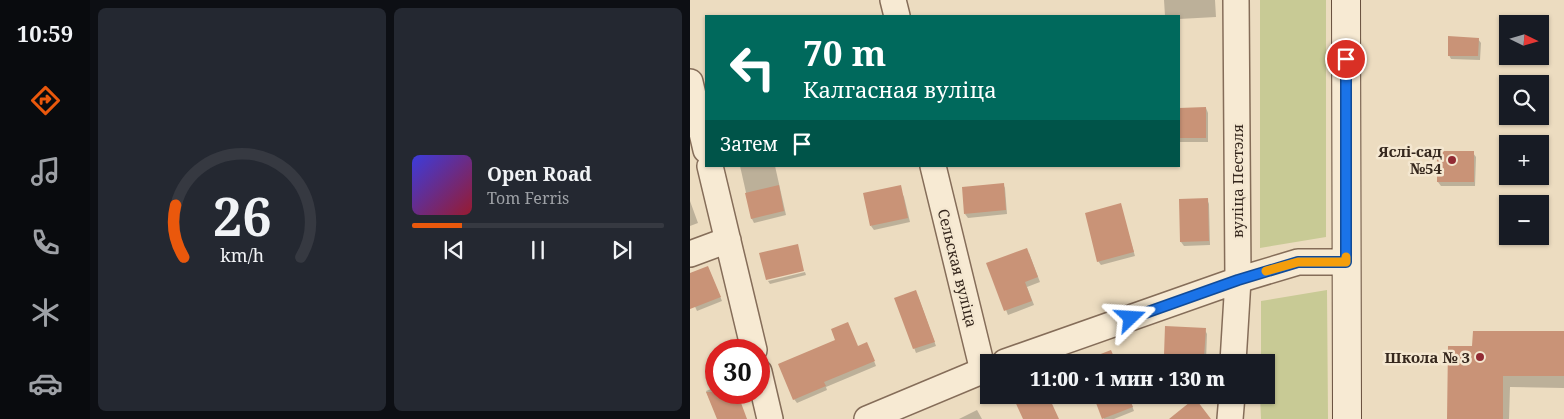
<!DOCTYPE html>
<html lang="ru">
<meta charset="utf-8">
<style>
:root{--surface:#171b24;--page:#242831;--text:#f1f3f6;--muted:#9ea1a6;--line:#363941;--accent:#ea580c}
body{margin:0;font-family:"Noto Serif",serif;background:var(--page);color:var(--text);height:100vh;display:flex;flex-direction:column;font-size:19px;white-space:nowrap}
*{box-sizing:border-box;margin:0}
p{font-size:16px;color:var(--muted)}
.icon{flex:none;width:28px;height:28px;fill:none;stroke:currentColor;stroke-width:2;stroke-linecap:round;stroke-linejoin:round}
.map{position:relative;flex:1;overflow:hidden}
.panel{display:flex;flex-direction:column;gap:8px;padding:8px;background:#0d0f14;width:600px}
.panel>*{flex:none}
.guide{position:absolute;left:15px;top:15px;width:475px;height:152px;border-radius:0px;box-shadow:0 1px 4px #0004;background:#00695c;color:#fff;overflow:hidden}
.needle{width:32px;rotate:95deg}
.fabs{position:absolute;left:809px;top:15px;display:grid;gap:10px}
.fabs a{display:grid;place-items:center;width:50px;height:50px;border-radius:0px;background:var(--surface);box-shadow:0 1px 4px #0004;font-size:25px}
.speed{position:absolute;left:15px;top:339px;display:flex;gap:10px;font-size:25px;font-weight:700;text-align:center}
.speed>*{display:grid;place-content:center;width:65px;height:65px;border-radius:50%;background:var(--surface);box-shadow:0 1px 4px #0004;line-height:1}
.speed .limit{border:8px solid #d22;background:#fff;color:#111}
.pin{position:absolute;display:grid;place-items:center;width:42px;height:42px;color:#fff;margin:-21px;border:2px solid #fff;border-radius:50%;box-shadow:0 1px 5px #0007}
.me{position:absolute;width:55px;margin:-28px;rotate:70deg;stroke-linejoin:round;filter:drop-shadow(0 0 4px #0008)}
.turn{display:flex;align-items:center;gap:18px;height:105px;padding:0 15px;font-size:22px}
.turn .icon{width:65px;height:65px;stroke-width:2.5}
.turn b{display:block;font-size:35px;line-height:42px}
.then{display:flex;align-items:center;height:48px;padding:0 15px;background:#0003;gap:10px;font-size:19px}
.panel .card{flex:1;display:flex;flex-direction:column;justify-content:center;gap:8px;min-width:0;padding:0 18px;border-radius:8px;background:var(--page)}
.panel .dial{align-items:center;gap:0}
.dial svg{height:130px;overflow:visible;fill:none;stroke:var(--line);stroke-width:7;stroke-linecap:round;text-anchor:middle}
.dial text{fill:var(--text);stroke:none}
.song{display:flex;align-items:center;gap:15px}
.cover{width:60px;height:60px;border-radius:8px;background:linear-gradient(135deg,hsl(240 70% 55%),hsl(350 70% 35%))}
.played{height:5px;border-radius:2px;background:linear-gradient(90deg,var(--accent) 20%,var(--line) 20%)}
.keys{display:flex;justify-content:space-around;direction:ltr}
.panel .tiles{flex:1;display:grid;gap:8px;grid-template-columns:repeat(2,1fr)}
.trip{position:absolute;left:290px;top:354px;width:295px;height:50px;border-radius:0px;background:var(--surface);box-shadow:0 1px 4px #0004;font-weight:800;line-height:50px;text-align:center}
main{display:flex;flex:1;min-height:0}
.tab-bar{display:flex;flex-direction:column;width:90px;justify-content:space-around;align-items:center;background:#090b0e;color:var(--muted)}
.tab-bar .icon{width:35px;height:35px}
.tab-bar .selected{color:var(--accent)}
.tab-bar b{font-size:22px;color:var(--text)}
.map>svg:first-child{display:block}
</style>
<main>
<nav class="tab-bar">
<b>10:59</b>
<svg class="icon selected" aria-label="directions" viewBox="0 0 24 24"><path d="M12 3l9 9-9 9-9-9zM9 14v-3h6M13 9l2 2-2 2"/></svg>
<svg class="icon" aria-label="music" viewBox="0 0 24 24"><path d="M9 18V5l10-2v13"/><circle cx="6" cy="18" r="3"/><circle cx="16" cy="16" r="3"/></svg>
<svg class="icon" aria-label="phone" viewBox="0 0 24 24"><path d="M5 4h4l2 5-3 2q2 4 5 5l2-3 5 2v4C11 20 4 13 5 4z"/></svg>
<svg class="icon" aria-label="climate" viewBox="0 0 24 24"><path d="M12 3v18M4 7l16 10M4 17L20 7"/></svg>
<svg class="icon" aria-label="car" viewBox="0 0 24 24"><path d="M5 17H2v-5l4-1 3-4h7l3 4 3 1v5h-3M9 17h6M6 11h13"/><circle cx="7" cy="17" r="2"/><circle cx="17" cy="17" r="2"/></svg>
</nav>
<section class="panel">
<div class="tiles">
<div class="card dial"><svg viewBox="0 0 100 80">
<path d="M14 69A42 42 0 1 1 86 69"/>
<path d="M14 69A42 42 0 0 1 9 37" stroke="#ea580c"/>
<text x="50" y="56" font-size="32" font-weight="700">26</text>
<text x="50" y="72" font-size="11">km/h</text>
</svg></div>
<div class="card">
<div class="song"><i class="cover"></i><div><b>Open Road</b><p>Tom Ferris</p></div></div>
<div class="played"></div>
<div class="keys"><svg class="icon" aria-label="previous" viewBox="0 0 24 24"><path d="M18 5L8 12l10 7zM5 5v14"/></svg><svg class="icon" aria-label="pause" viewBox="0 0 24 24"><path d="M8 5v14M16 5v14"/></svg><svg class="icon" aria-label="next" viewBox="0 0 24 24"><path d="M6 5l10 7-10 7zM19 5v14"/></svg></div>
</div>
</div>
</section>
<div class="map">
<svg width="874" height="419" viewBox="0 0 874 419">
<rect width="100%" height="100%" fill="#ecdcc0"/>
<path fill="#c8ca95" d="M570 0H636V237L570 248Z
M637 290 638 419H571L570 395H576V362H571V301Z"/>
<path fill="#0003" d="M474 0H525L526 17 489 19V16H475Z
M788 39 791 43 790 60 761 59 759 55Z
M516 108 518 113V142H489V109Z
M783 153 786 157 785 186H751L748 182Z
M50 166H85L96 215 64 223 62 219Z
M313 184 315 188 317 214 278 218 275 214Z
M212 193 214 197 220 222 184 230 181 226Z
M517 199 519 204 520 245 494 246 491 242Z
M0 201 8 223 0 226Z
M430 205 445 256 411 265 408 261Z
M339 253 350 282 337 287 344 305 318 315 298 264Z
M20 272 32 301 7 311 0 296V275Z
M115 272 116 275 80 284 78 281Z
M228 296 246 346 226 353 206 299Z
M515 330 517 334 516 361 477 358 475 354Z
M874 332V388L820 387 819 419H759L783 347Z
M168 347 179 348 186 366 136 387 137 390 107 403 104 399Z
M420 352 425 362H393Z
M26 387V392L57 419H28L16 391Z
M404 395H438L444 411 424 419H414Z
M287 410 292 419H269Z"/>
<path fill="#c99377" d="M758 36 789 38 788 56H758Z
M516 107V138H489V108Z
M747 151H784V182H747Z
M314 183 316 210 274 214 272 187Z
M89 185 94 211 61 219 55 193Z
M211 185 218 218 180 226 173 193Z
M518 198 519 241 490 242 489 199Z
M431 203 444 252 407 262 395 213Z
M108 244 114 271 76 280 69 253Z
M337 248 348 277 335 282 342 301 314 311 296 263Z
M18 266 31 297 0 309V273Z
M226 290 245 342 223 349 204 298Z
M158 322 168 346 177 342 185 361 134 382 136 386 103 400 88 364 145 340 141 329Z
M475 326 516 328 514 357 474 355Z
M783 331H874V376H813V419H757L758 346H782Z
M421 350 426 362H390Z
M16 392H47L57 419H27Z
M322 395H358L369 419H333Z
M403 395H438L443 407 412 419Z
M505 398 521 419H479Z"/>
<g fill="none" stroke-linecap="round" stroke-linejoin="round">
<defs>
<path id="street" d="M203 0 207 16
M0 82 16 150
M20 166 64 350
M243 166 293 371
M0 254 38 240
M315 362 548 280 608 262H656
M543 362 548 280 546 0
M69 372 80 419
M177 419 299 368
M540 419 542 395"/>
<path id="secondary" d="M656 0 657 419"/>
</defs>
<use href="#street" stroke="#856d59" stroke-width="28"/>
<use href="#secondary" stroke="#664e3c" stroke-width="30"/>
<use href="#street" stroke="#f7ead3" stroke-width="25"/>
<use href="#secondary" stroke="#f7ead3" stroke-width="28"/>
</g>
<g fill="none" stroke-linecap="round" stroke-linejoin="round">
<defs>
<path id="route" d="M441 318 548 280 608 262H656V59"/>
</defs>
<use href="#route" stroke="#114b97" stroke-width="12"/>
<use href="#route" stroke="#1a73e8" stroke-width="9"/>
<path stroke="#f59e0b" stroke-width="9" d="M576 271 608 262H656V257"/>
</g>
<g fill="#922b34" stroke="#f4e7d0" stroke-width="2">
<circle cx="762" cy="160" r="5"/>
<circle cx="790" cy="357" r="5"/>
</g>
<g text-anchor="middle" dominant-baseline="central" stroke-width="5" stroke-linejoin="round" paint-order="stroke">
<g font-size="15" font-weight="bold" fill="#35271d" stroke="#f4e7d0" text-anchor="end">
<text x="752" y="151">Яслі-сад<tspan x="752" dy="17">№54</tspan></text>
<text x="780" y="357">Школа № 3</text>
</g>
<g font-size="15" fill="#35271d" stroke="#f4e7d0">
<text transform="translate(547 181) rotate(-90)">вуліца Пестэля</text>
<text transform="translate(268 268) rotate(76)">Сельская вуліца</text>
</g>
</g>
</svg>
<div class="fabs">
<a><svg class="needle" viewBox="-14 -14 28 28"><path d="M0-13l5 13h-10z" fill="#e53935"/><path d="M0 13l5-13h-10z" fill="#9ea1a6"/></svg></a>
<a><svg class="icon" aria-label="search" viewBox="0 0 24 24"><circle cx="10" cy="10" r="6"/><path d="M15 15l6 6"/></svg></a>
<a>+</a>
<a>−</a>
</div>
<div class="speed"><div class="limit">30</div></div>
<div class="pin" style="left:656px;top:59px;background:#d93025"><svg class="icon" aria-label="arrive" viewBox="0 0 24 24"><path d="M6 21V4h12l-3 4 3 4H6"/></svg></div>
<svg class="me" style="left:441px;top:318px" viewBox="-20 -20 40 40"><path d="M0-17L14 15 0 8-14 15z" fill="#1a73e8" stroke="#fff" stroke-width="4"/></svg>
<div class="trip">11:00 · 1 мин · 130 m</div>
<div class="guide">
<div class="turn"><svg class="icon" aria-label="left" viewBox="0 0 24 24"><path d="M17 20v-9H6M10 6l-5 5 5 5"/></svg><div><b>70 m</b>Калгасная вуліца</div></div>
<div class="then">Затем<svg class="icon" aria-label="arrive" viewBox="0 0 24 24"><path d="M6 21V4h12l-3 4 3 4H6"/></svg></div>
</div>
</div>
</main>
